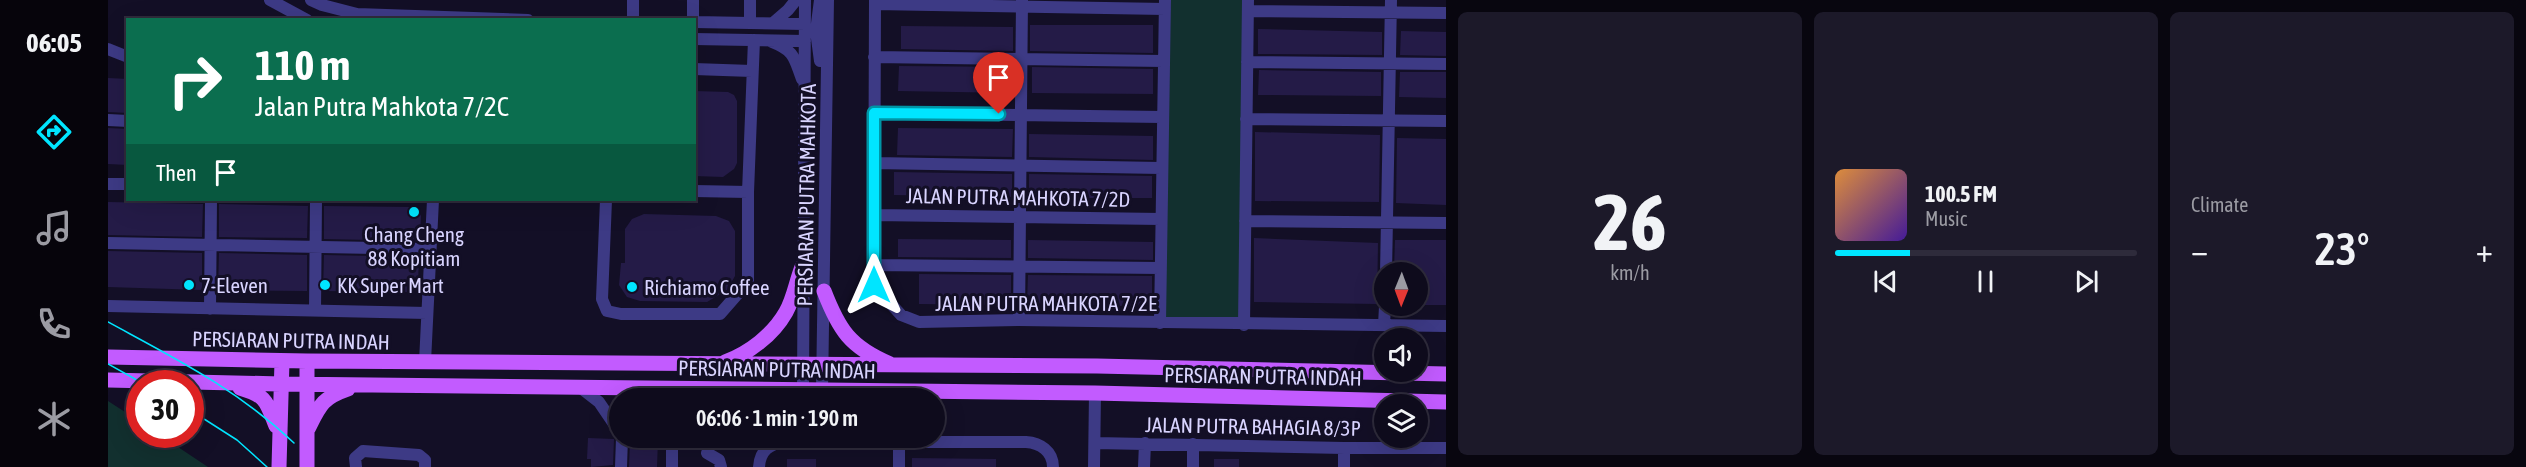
<!DOCTYPE html>
<meta charset="utf-8">
<style>
:root{--surface:#0e0b1c;--page:#1c1929;--text:#f1f3f6;--muted:#9b9ba3;--line:#2e2b3b;--accent:#00e5ff}
body{margin:0;font-family:"Asap Condensed",sans-serif;background:var(--page);color:var(--text);height:100vh;display:flex;flex-direction:column;font-size:22px;white-space:nowrap}
*{box-sizing:border-box;margin:0}
p{font-size:20px;color:var(--muted)}
.icon{flex:none;width:33px;height:33px;fill:none;stroke:currentColor;stroke-width:2;stroke-linecap:round;stroke-linejoin:round}
.map{position:relative;flex:1;overflow:hidden}
.sheet{display:flex;flex-direction:column;gap:12px;padding:12px;background:#08060f;width:1080px}
.sheet>*{flex:none}
.hud{position:absolute;left:18px;top:18px;width:570px;height:183px;border-radius:0px;box-shadow:0 6px 24px #0002,0 0 0 2px var(--line);background:#0b6e4f;color:#fff;overflow:hidden}
.needle{width:39px;rotate:181deg}
.buttons{position:absolute;left:1266px;top:262px;display:grid;gap:12px}
.buttons a{display:grid;place-items:center;width:54px;height:54px;border-radius:50%;background:var(--surface);box-shadow:0 6px 24px #0002,0 0 0 2px var(--line);font-size:30px}
.speed{position:absolute;left:18px;top:370px;display:flex;gap:12px;font-size:30px;font-weight:700;text-align:center}
.speed>*{display:grid;place-content:center;width:78px;height:78px;border-radius:50%;background:var(--surface);box-shadow:0 6px 24px #0002,0 0 0 2px var(--line);line-height:1}
.speed .limit{border:9px solid #d22;background:#fff;color:#111}
.pin{position:absolute;display:grid;place-items:center;width:51px;height:51px;color:#fff;margin:-62px -26px;border-radius:50% 50% 50% 0;rotate:-45deg;box-shadow:0 0 6px #0007}
.pin .icon{rotate:45deg}
.me{position:absolute;width:66px;margin:-33px;rotate:0deg;stroke-linejoin:round;filter:drop-shadow(0 0 4px #0008)}
.turn{display:flex;align-items:center;gap:21px;height:126px;padding:0 30px;font-size:27px}
.turn .icon{width:78px;height:78px;stroke-width:2.5}
.turn b{display:block;font-size:42px;line-height:51px}
.then{display:flex;align-items:center;height:57px;padding:0 30px;background:#0003;gap:12px;font-size:22px}
.big{font-size:45px;font-weight:600;line-height:1.1}
.sheet .card{flex:1;display:flex;flex-direction:column;justify-content:center;gap:9px;min-width:0;padding:0 21px;border-radius:9px;background:var(--page)}
.sheet .dial{align-items:center;gap:0}
.dial b{font-size:78px;line-height:1}
.song{display:flex;align-items:center;gap:18px}
.cover{width:72px;height:72px;border-radius:9px;background:linear-gradient(135deg,hsl(30 70% 55%),hsl(260 70% 35%))}
.played{height:6px;border-radius:3px;background:linear-gradient(90deg,var(--accent) 25%,var(--line) 25%)}
.keys{display:flex;justify-content:space-around;direction:ltr}
.heat{display:flex;justify-content:space-between;align-items:center;font-size:33px;direction:ltr}
.sheet .tiles{flex:1;display:grid;gap:12px;grid-template-columns:repeat(3,1fr)}
.trip{position:absolute;left:501px;top:388px;width:336px;height:60px;border-radius:30px;background:var(--surface);box-shadow:0 6px 24px #0002,0 0 0 2px var(--line);font-weight:600;line-height:60px;text-align:center}
main{display:flex;flex:1;min-height:0}
.menu{display:flex;flex-direction:column;width:108px;justify-content:space-around;align-items:center;background:#06040b;color:var(--muted)}
.menu .icon{width:42px;height:42px}
.menu .active{color:var(--accent)}
.menu b{font-size:27px;color:var(--text)}
.map>svg:first-child{display:block}
</style>
<main>
<nav class="menu">
<b>06:05</b>
<svg class="icon active" aria-label="directions" viewBox="0 0 24 24"><path d="M12 3l9 9-9 9-9-9zM9 14v-3h6M13 9l2 2-2 2"/></svg>
<svg class="icon" aria-label="music" viewBox="0 0 24 24"><path d="M9 18V5l10-2v13"/><circle cx="6" cy="18" r="3"/><circle cx="16" cy="16" r="3"/></svg>
<svg class="icon" aria-label="phone" viewBox="0 0 24 24"><path d="M5 4h4l2 5-3 2q2 4 5 5l2-3 5 2v4C11 20 4 13 5 4z"/></svg>
<svg class="icon" aria-label="climate" viewBox="0 0 24 24"><path d="M12 3v18M4 7l16 10M4 17L20 7"/></svg>
</nav>
<div class="map">
<svg width="1338" height="467" viewBox="0 0 1338 467">
<rect width="100%" height="100%" fill="#130f26"/>
<path fill="#12302f" d="M1059 0H1135L1134 320 1055 319Z
M0 401 31 421 32 435H52L100 467H0Z"/>
<path fill="#241b47" d="M922 25H1045V53L922 51Z
M793 26 905 27V51L793 49Z
M1150 29 1274 32V55L1150 54Z
M1293 31 1338 32V56L1292 55Z
M791 66 905 67V93L790 91Z
M924 67 1045 69V94L924 93Z
M1151 70 1273 72V96L1150 95Z
M1292 72H1338V98L1291 97Z
M0 78 20 79V113L0 112Z
M586 91 620 92 626 95 629 101V163L626 169 615 177 586 176Z
M0 128 20 129V165L0 164Z
M790 128 905 129 904 157 789 155Z
M1147 132 1272 135 1271 202 1147 201Z
M921 134 1045 136V160L921 157Z
M1289 138 1338 139V205L1288 203Z
M786 172 904 174V197L786 195Z
M921 174 1044 176V198H921Z
M0 202 95 204 94 237 0 235Z
M111 204 200 206 199 238 111 237Z
M216 206 303 207 310 209 313 216 312 241 216 239Z
M536 214 608 216 621 221 627 231V276L619 290 599 302 532 301 519 297 511 285 513 263H517V229L524 219Z
M1146 238 1270 243 1269 304 1146 302Z
M790 239 903 240V258L790 257Z
M920 240 1045 242V260L920 258Z
M1287 240H1338V305H1310V269H1286Z
M0 251 94 253V290L0 287Z
M111 253 199 255V291L110 290Z
M216 255 311 257 310 283 301 292 215 291Z
M811 274 903 275V305L811 304Z
M920 275 1044 276V307L919 303Z
M480 438 506 439 505 465 483 467V459H479Z
M522 439 550 440 549 467H521Z
M804 458 888 459V467H804Z
M679 459H708V467H679Z
M1106 459H1131V467H1106Z"/>
<g fill="none" stroke-linecap="round" stroke-linejoin="round">
<path stroke="#3d3a85" stroke-width="12" d="M162 0 199 20
M203 0 214 5 249 14 420 20
M712 0 708 31 712 61
M767 0 766 285 793 315 811 322 911 320 1338 326
M767 4 1057 9
M1140 11 1338 13
M525 20V0
M585 20V0
M586 22 697 24
M642 23V0
M665 23 680 10 688 0
M586 39 697 41
M664 42C687 51 686 58 694 79
M0 49 20 57
M766 57 1056 61
M1139 62 1338 64
M586 69 644 71
M766 113 1054 117
M1138 119 1338 121
M0 120 20 121
M766 163 1053 168
M0 184H20
M586 191 640 192
M498 200 494 299 499 311 513 314H612L640 282V192L646 40
M767 215 1053 219
M1137 221 1338 223
M0 243 322 249
M766 265 1052 268
M1278 273 1283 0
M0 306 319 313
M102 309 103 200
M207 311 208 200
M911 320 914 0
M1052 323 1057 0
M1136 325 1140 0
M1276 325 1277 306
M317 362 325 200
M473 388 491 402 512 433
M695 390 697 0
M714 391 720 0
M598 399 610 389
M987 443 1236 448H1338
M599 453 611 460 613 467
M248 467 247 458 255 451 311 455 317 460V467
M513 467 514 438
M564 467V438
M651 467C652 451 661 444 676 442H918C932 443 945 451 945 467
M791 467V442
M986 467 987 393
M1036 467 1037 443
M1085 467V444
M1236 467V448"/>
<path stroke="#c25bff" stroke-width="15" d="M716 291C731 330 742 347 782 364
M0 357 199 361 989 366 1338 374
M617 362C641 353 665 335 678 312 686 298 688 282 694 267
M0 380 173 384 987 393 1338 402
M132 388C159 396 158 401 168 426
M200 429C212 405 214 398 240 389
M171 467 174 361
M199 467V361"/>
<path stroke="#00e5ff" stroke-width="1.5" d="M0 322C68 359 129 389 186 443
M0 364 36 384
M82 410 129 440 159 467"/>
</g>
<g fill="none" stroke-linecap="round" stroke-linejoin="round">
<defs>
<path id="route" d="M766 285V113L891 114"/>
</defs>
<use href="#route" stroke="#0095a6" stroke-width="15"/>
<use href="#route" stroke="#00e5ff" stroke-width="10"/>
</g>
<g fill="#00e5ff" stroke="#130f26" stroke-width="2">
<circle cx="306" cy="212" r="6"/>
<circle cx="81" cy="285" r="6"/>
<circle cx="217" cy="285" r="6"/>
<circle cx="524" cy="287" r="6"/>
</g>
<g text-anchor="middle" dominant-baseline="central" stroke-width="6" stroke-linejoin="round" paint-order="stroke">
<g font-size="21" fill="#d9d4ff" stroke="#130f26">
<text transform="translate(698 195) rotate(-89)">PERSIARAN PUTRA MAHKOTA</text>
<text transform="translate(910 197) rotate(1)">JALAN PUTRA MAHKOTA 7/2D</text>
<text x="938" y="303">JALAN PUTRA MAHKOTA 7/2E</text>
<text transform="translate(183 340) rotate(1)">PERSIARAN PUTRA INDAH</text>
<text transform="translate(669 369) rotate(1)">PERSIARAN PUTRA INDAH</text>
<text transform="translate(1155 376) rotate(1)">PERSIARAN PUTRA INDAH</text>
<text transform="translate(1145 426) rotate(1)">JALAN PUTRA BAHAGIA 8/3P</text>
</g>
<g font-size="21" fill="#d9d4ff" stroke="#130f26" text-anchor="start">
<text x="306" y="234" text-anchor="middle">Chang Cheng<tspan x="306" dy="24">88 Kopitiam</tspan></text>
<text x="93" y="285">7-Eleven</text>
<text x="229" y="285">KK Super Mart</text>
<text x="536" y="287">Richiamo Coffee</text>
</g>
</g>
</svg>
<div class="buttons">
<a><svg class="needle" viewBox="-14 -14 28 28"><path d="M0-13l5 13h-10z" fill="#e53935"/><path d="M0 13l5-13h-10z" fill="#9b9ba3"/></svg></a>
<a><svg class="icon" aria-label="sound" viewBox="0 0 24 24"><path d="M4 9h4l5-4v14l-5-4H4zM17 9q2 3 0 6"/></svg></a>
<a><svg class="icon" aria-label="layers" viewBox="0 0 24 24"><path d="M12 4l9 5-9 5-9-5zM3 14l9 5 9-5"/></svg></a>
</div>
<div class="speed"><div class="limit">30</div></div>
<div class="pin" style="left:891px;top:114px;background:#d93025"><svg class="icon" aria-label="arrive" viewBox="0 0 24 24"><path d="M6 21V4h12l-3 4 3 4H6"/></svg></div>
<svg class="me" style="left:766px;top:285px" viewBox="-20 -20 40 40"><path d="M0-17L14 15 0 8-14 15z" fill="#00e5ff" stroke="#fff" stroke-width="4"/></svg>
<div class="trip">06:06 · 1 min · 190 m</div>
<div class="hud">
<div class="turn"><svg class="icon" aria-label="right" viewBox="0 0 24 24"><path d="M7 20v-9h11M14 6l5 5-5 5"/></svg><div><b>110 m</b>Jalan Putra Mahkota 7/2C</div></div>
<div class="then">Then<svg class="icon" aria-label="arrive" viewBox="0 0 24 24"><path d="M6 21V4h12l-3 4 3 4H6"/></svg></div>
</div>
</div>
<section class="sheet">
<div class="tiles">
<div class="card dial"><b>26</b><p>km/h</p></div>
<div class="card">
<div class="song"><i class="cover"></i><div><b>100.5 FM</b><p>Music</p></div></div>
<div class="played"></div>
<div class="keys"><svg class="icon" aria-label="previous" viewBox="0 0 24 24"><path d="M18 5L8 12l10 7zM5 5v14"/></svg><svg class="icon" aria-label="pause" viewBox="0 0 24 24"><path d="M8 5v14M16 5v14"/></svg><svg class="icon" aria-label="next" viewBox="0 0 24 24"><path d="M6 5l10 7-10 7zM19 5v14"/></svg></div>
</div>
<div class="card"><p>Climate</p>
<div class="heat"><a>−</a><b class="big">23°</b><a>+</a></div>
</div>
</div>
</section>
</main>
